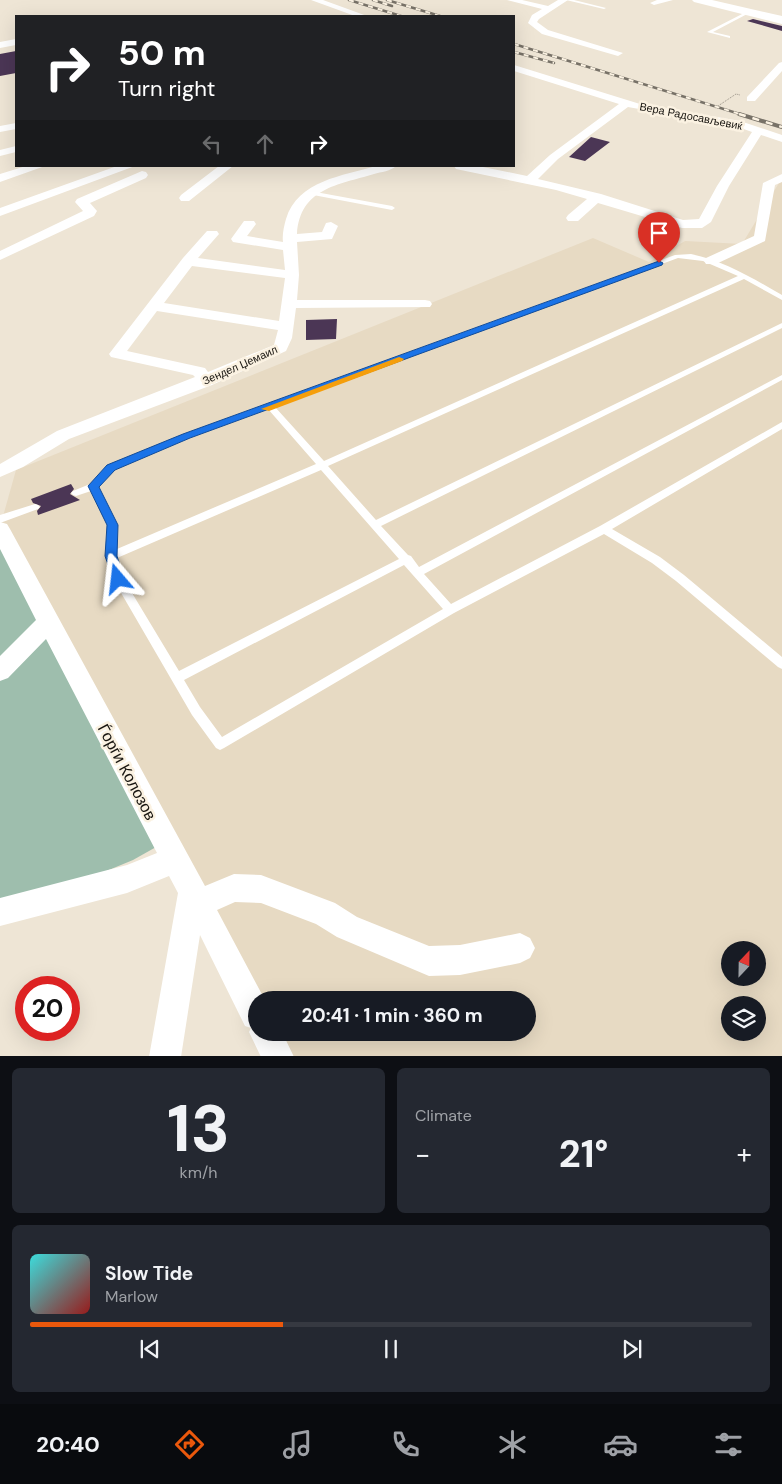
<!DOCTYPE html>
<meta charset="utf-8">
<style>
:root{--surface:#171b24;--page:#242831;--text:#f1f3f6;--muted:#9ea1a6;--line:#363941;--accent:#ea580c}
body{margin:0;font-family:"DM Sans",sans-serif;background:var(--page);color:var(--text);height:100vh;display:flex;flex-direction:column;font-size:19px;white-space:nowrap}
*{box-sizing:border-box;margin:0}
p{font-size:16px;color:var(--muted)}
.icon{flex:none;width:28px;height:28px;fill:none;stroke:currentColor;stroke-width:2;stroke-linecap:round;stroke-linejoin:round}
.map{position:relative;height:1056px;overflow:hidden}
.details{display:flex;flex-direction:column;gap:12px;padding:12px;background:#0d0f14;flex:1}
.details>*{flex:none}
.top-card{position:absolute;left:15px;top:15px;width:500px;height:152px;border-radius:0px;box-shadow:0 5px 20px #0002;background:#202124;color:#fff;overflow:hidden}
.needle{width:32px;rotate:22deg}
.controls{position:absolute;left:721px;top:941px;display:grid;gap:10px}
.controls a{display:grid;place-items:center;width:45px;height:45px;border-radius:50%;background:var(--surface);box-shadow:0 5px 20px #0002;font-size:25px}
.speed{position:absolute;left:15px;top:976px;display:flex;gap:10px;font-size:25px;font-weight:700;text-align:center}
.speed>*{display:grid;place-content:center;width:65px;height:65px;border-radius:50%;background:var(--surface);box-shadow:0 5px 20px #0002;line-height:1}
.speed .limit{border:8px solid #d22;background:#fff;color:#111}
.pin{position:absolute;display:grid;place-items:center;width:42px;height:42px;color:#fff;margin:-51px -21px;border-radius:50% 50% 50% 0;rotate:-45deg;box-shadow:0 0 5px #0007}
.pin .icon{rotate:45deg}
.me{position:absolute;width:55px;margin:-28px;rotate:343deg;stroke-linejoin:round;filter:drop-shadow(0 0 4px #0008)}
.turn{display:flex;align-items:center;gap:18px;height:105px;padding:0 20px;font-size:22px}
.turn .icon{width:65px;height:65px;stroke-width:2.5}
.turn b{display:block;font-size:35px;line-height:42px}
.lanes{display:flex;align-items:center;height:48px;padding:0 20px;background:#0003;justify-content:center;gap:25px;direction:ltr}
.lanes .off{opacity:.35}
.big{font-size:38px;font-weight:700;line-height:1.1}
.details .tile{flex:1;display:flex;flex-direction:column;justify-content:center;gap:8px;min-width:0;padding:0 18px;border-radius:8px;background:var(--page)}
.details .dial{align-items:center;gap:0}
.dial b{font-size:65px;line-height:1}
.song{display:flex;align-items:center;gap:15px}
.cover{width:60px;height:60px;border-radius:8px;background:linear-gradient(135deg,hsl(180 70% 55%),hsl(0 70% 35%))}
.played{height:5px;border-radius:2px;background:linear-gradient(90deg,var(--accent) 35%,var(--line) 35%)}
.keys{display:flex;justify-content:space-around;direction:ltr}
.heat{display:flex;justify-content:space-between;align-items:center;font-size:28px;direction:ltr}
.details .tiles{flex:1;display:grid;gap:12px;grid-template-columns:1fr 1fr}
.tile:last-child{grid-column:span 2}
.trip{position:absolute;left:248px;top:991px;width:288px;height:50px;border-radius:25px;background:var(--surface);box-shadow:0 5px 20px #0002;font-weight:700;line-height:50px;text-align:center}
.dock{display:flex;height:80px;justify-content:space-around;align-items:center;background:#090b0e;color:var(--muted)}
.dock .icon{width:35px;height:35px}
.dock .selected{color:var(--accent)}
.dock b{font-size:22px;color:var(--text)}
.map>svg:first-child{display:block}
</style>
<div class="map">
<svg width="782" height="1057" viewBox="0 0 782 1057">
<rect width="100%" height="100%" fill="#eee5d5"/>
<path fill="#e7dac3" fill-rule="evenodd" d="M782 178V1056H284L271 1033 526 1032V1000H256V1006L0 527 16 470 593 238 649 262 685 241 742 244ZM730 950H758V978H730ZM730 1005H758V1032H730Z"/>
<path fill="#9ebead" d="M0 530 165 842 133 860 0 915Z"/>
<path fill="#4b3655" d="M753 19 782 26V31L747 21Z
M16 51V73L0 76V54Z
M591 137 610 142 585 161 569 157Z
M337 319 336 339 306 340V320Z
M71 484 74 489 70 494 80 500 38 515 37 511 41 506 33 503 31 499Z"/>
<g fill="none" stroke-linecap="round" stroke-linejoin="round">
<path stroke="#968f84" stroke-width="1" stroke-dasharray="1 1" stroke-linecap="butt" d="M715 108 736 94 740 95"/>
<path fill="#fff" fill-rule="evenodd" d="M566 0H574L606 8 604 9Z
M748 11 751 12 713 32 730 36V38L707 32Z
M310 191 392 206 395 208 392 210 308 194 307 193Z
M691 254C725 261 752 278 782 295V300L744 279 328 466 376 520 782 323V328L381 526 408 555 411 556 419 567 782 375V380L424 574 451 604 600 526 782 422V429L612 529 660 557 684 575 782 657V669L778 667 676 581 652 563 604 534 454 613 224 748 220 750 216 748 192 715 113 579 106 556 108 525 91 491 76 496 73 495 71 493 73 491 90 484 108 466 184 434 675 255ZM678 258 703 261 738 276 324 461 275 407ZM268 409 316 464 117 549 118 525 98 487 114 470 190 438ZM321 470 399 559 179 671 123 578 117 558ZM404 565 443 609 222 737 200 707 184 680Z
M35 504 38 505 40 507 38 509 0 523V515Z"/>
<path fill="#fff" fill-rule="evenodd" d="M311 0H323L367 16H355Z
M507 0H522L548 6 558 0H568L539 19 537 22 548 30 623 53 618 56 542 34 528 23 532 15 542 9Z
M657 0H673L654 5 650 3Z
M16 39V45L0 48V42Z
M782 62V71L755 101H747V97L779 63Z
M514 65 640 104 740 121 782 135V142L761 135 729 186 711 222 702 228H682L598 203 578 221H568L566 218 568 215 587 199 556 190 456 169 454 166H478L527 176 550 155 619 104 514 71ZM628 107 738 127 752 132 717 186 699 219 683 220 601 194 538 179 558 159Z
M16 123V129L0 132V126Z
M16 146V152L0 156V150Z
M26 166H45L0 182V174Z
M117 166H135L0 216V208Z
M219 166H233L189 201H181L179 198 181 195Z
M376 166H396C391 171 381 172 374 174 338 185 300 188 297 234L322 232 326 223 331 222 338 226 332 239 297 242 299 275 297 300H425L430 301 432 304 430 307 296 308 292 338 286 351 212 385 69 439 23 467 0 477V464L57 431 195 377 193 375 111 357 109 354 183 258 207 231H217L219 234 198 258 285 270 283 250 233 242 231 239 244 221H254L256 224 247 236 283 242C282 235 284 226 286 219 298 180 343 176 376 166ZM192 266 285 278 279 321 164 303ZM157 311 278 330 274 345 208 372 205 368 127 351Z
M142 171 146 172 148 175 146 178 90 203 97 211 94 216 0 260V251L83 211 75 202 77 199Z
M782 174V182L775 185 765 241 716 264H706L704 261 706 258 754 236 763 183Z
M0 522 7 524 10 529 205 886 234 874 261 875 335 903 357 917 429 946 460 945 520 933 530 938 535 948 530 958 520 963 460 975 429 976 337 937 316 924 261 903 235 902 217 910 265 1000H256V1032H282L294 1057H261L249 1032 251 1028 245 1026 200 935 181 1057H149L178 893 169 876 127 893 0 926V898L127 865 157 853 46 639 8 678 0 681V656L36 620 0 549Z"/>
<path fill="#fff" fill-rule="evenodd" d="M692 0H712L782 16V24L694 2Z"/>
<defs>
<path id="rail-far1" d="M349 0 401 16
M373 0 392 6
M387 0 440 16
M514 44 743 115
M514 52 554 63"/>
<path id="rail" d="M739 114 782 127"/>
</defs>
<use href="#rail-far1" stroke="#787268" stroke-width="2.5"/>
<use href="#rail" stroke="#787268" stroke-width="4"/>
<use href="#rail-far1" stroke="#fbf2e2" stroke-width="2" stroke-dasharray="5" stroke-linecap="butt"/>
<use href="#rail" stroke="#fbf2e2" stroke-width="2.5" stroke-dasharray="7" stroke-linecap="butt"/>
</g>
<path fill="#1a73e8" stroke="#114b97" d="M659 261 663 263 662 265 190 438 115 470 99 487 118 525 117 556 124 579 118 583 114 582 105 556 107 525 88 486 107 465 183 434Z"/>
<path fill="#f59e0b" d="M399 357 404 359 402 361 269 411 261 409Z"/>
<g text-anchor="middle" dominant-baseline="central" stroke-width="5" stroke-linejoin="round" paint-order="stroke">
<g font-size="11" fill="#181510" stroke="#fbf2e2">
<text transform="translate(691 116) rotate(11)">Вера Радосављевиќ</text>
<text transform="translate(240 365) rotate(-24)">Зендел Џемаил</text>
</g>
<g font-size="16" fill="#181510" stroke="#fbf2e2">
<text transform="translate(127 772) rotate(62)">Ѓорѓи Колозов</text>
</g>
</g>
</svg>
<div class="controls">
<a><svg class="needle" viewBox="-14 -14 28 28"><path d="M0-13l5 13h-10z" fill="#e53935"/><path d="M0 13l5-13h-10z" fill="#9ea1a6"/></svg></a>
<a><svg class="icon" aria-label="layers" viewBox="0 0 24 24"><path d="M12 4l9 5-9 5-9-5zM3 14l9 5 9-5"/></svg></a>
</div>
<div class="speed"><div class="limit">20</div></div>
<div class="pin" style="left:659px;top:263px;background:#d93025"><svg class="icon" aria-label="arrive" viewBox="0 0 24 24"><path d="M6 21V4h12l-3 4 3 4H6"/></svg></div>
<svg class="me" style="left:118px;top:579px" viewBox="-20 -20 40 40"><path d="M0-17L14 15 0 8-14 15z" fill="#1a73e8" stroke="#fff" stroke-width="4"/></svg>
<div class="trip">20:41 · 1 min · 360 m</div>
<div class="top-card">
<div class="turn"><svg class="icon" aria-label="right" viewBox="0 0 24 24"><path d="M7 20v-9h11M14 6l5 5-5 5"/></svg><div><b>50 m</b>Turn right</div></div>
<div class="lanes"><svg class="icon off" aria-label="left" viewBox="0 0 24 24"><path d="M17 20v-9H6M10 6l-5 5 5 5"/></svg><svg class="icon off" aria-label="ahead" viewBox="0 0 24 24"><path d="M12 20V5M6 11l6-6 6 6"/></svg><svg class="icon" aria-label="right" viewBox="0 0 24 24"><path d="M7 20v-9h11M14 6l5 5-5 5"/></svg></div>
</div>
</div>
<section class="details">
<div class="tiles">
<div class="tile dial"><b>13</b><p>km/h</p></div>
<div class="tile"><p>Climate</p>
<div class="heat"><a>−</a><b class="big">21°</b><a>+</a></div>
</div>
<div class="tile">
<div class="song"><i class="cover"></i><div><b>Slow Tide</b><p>Marlow</p></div></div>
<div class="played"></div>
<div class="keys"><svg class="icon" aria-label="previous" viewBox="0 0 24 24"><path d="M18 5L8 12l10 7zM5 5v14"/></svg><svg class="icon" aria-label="pause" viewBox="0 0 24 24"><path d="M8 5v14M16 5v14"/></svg><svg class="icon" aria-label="next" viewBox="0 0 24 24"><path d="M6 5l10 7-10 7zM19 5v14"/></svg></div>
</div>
</div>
</section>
<nav class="dock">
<b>20:40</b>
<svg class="icon selected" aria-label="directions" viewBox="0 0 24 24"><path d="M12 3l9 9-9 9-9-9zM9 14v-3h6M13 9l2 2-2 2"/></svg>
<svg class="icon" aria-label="music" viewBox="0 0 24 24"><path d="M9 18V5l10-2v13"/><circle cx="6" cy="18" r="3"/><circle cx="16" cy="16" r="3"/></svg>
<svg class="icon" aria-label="phone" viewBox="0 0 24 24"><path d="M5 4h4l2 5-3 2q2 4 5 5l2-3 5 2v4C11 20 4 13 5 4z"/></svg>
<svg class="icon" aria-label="climate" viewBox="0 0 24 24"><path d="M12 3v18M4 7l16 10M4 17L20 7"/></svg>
<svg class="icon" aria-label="car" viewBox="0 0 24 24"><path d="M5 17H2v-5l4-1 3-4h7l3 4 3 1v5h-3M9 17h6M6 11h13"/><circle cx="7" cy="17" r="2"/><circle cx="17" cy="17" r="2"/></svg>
<svg class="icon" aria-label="filters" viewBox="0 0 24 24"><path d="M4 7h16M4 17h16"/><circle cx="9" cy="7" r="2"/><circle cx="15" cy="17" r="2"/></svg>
</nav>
